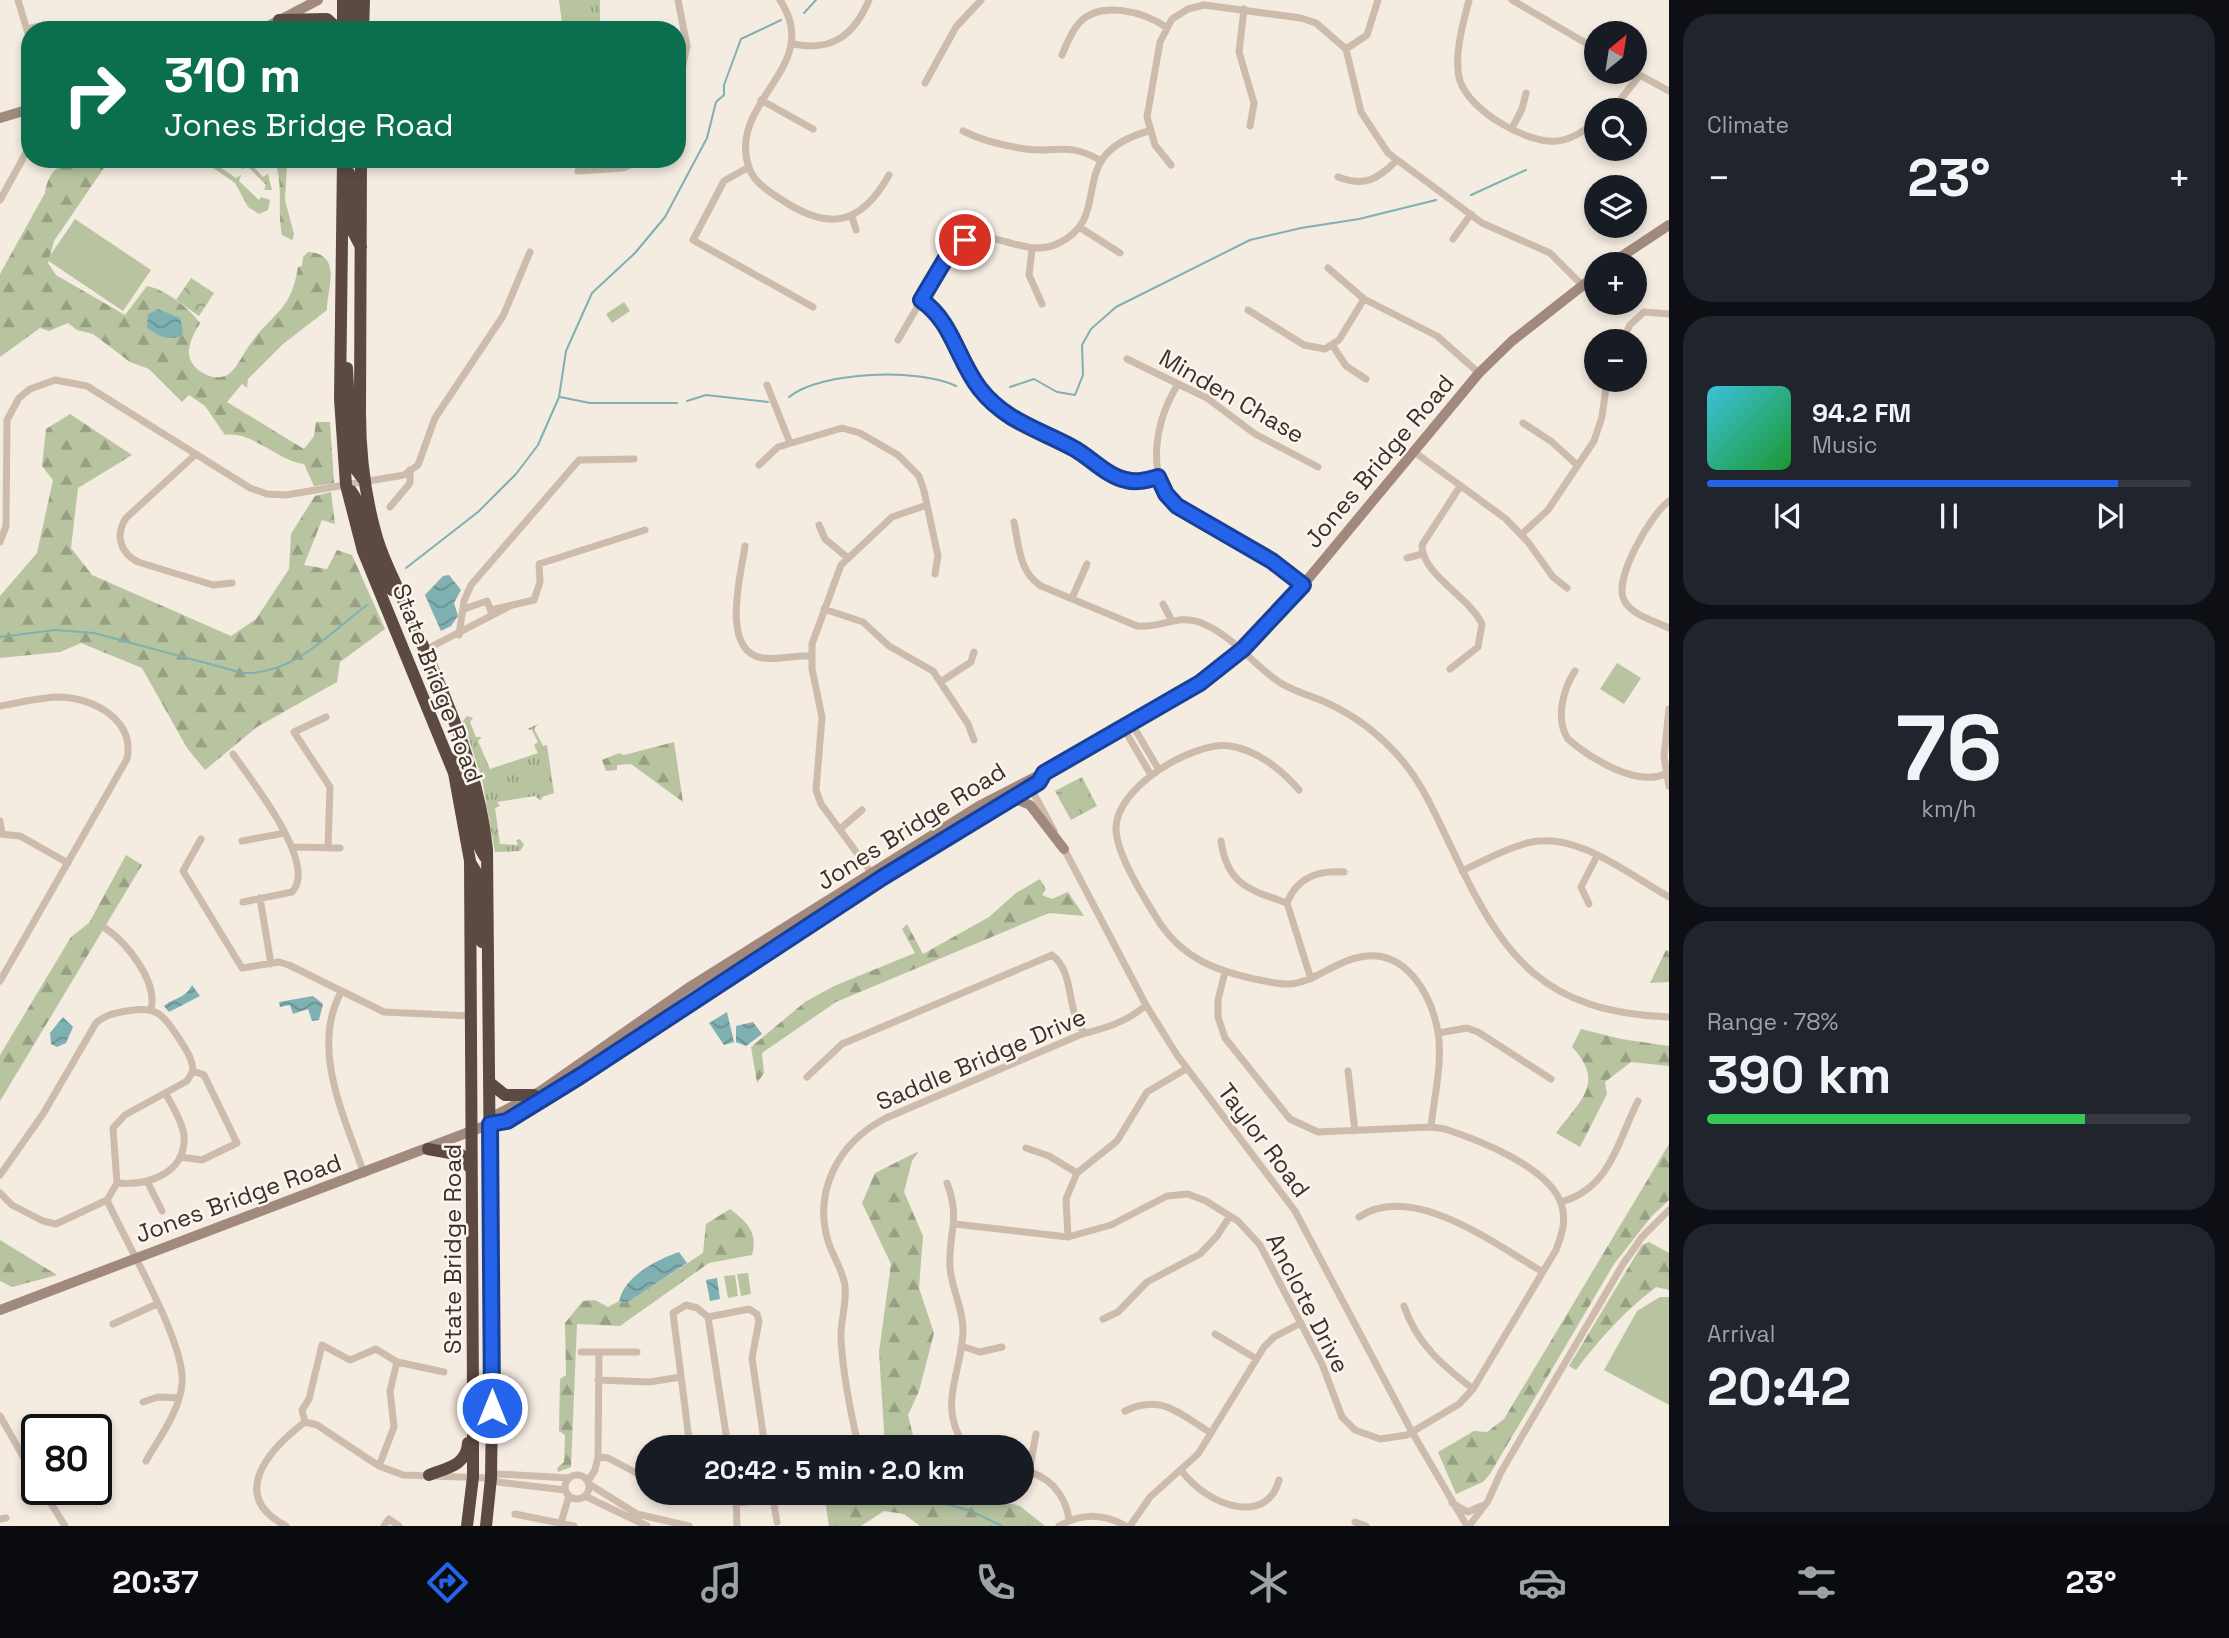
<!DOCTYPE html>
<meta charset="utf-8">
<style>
:root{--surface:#171b24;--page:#20242c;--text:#f1f3f6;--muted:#9ea1a6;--line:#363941;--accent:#2563eb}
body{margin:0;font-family:"Space Grotesk",sans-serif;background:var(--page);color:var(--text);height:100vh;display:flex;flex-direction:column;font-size:26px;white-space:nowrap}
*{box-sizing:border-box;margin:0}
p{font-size:23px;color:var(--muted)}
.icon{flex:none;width:38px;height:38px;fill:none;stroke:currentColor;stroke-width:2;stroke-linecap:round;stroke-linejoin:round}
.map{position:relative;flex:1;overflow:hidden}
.side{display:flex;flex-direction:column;gap:14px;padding:14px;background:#0d0f14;width:560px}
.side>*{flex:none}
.top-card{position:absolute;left:21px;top:21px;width:665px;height:147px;border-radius:28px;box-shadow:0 4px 10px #0003;background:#0b6e4f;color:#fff;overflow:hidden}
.needle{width:46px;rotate:30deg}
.buttons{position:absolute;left:1584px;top:21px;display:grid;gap:14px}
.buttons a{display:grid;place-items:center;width:63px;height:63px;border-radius:50%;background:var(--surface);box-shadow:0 4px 10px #0003;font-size:35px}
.speed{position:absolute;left:21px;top:1414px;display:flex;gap:14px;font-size:35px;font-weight:700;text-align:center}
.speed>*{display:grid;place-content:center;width:91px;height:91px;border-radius:50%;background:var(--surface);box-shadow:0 4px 10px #0003;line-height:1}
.speed .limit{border:4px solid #111;border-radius:10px;background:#fff;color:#111}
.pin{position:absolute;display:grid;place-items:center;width:60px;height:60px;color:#fff;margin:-30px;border:4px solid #fff;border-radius:50%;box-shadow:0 2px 7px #0007}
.me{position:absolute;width:77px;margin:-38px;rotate:0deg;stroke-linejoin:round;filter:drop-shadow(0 0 5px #0008)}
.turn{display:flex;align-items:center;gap:24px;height:147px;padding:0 28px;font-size:32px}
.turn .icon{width:91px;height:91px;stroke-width:2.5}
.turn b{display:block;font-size:49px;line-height:60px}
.big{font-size:52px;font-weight:800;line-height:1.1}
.side .tile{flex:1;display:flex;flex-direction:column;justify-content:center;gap:10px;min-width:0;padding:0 24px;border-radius:28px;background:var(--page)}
.side .dial{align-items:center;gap:0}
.dial b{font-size:91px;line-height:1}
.song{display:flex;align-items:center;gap:21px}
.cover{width:84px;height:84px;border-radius:10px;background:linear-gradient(135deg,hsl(190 70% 55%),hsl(130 70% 35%))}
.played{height:7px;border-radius:4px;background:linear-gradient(90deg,var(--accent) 85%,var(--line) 85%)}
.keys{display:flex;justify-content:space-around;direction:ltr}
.heat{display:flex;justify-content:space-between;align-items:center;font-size:38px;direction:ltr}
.charge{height:10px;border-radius:5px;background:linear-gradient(90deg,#34c759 78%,var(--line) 0)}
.trip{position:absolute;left:635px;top:1435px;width:399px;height:70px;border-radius:35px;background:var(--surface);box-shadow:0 4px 10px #0003;font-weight:800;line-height:70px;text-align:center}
.dock{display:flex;height:112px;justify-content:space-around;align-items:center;background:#090b0e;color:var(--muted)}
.dock .icon{width:49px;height:49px}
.dock .on{color:var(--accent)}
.dock b{font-size:32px;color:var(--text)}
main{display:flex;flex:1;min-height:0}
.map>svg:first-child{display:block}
</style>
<main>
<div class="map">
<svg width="1669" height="1526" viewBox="0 0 1669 1526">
<defs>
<pattern id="grass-tufts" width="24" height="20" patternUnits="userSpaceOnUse" patternTransform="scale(1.75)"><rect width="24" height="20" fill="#b8c4a0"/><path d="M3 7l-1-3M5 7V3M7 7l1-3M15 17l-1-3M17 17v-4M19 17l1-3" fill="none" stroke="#97a083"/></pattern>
<pattern id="forest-firs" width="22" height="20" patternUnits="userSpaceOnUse" patternTransform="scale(1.75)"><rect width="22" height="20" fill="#b8c4a0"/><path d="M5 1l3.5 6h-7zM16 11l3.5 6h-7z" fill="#97a083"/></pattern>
<pattern id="park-crowns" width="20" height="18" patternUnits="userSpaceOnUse" patternTransform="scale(1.75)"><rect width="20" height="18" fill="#b8c4a0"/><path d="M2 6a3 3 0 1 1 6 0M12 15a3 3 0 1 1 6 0" fill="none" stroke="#97a083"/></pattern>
<pattern id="water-waves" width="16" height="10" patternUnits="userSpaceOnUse" patternTransform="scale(1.75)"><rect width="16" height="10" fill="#7fb0b2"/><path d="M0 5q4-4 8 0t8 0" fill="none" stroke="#699091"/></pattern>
</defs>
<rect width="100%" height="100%" fill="#f4ebe1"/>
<path fill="url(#grass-tufts)" d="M559 0H600V30H563Z
M200 159H208L236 178 241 175 239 181 259 200 261 197 270 200 268 210 259 214 248 207 235 183Z
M237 159H253L250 163 263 177 268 174 272 190H264L266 185 248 167 242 169 245 164Z
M467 716 473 718 470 722 476 737H482L478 741 490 769 538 753 534 745 538 742 532 730 527 729 538 724 534 729 543 746 547 745 554 793 542 797 541 801 535 796 497 802 500 806 495 808 500 844 518 845 516 840 520 839 524 845 520 851 495 852 482 779 463 721Z"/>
<path fill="url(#forest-firs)" d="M71 159H110L54 241 48 263 56 275 125 315 147 286C166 290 189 308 200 323 195 332 188 343 189 354 190 370 216 385 230 373 239 365 244 352 251 343 273 312 291 312 298 267L302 266 303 257 308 252C343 254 327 288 327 310L283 344 248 379 247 388 242 384 227 402 304 449 314 436 316 422H330L334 483 314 486 304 464C276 460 253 431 225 435L205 406 189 395 182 402 149 369 130 362 93 334 77 330 68 323 49 331 40 328 0 357V274L45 193C48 174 55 168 71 159Z
M274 159H284L287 164 285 200 294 234 292 240 282 235C277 209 284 183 274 159Z
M70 414 132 455 78 488 71 548 92 575 231 636 256 619 289 569 291 534 315 496 331 492 335 524 322 520 304 565 327 569 337 550 352 555 385 629 340 662 337 682 257 727 205 770 187 748 142 668 81 643 60 652 0 658V596L37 553 53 480 42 466 46 429Z
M674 742 683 802 631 764 617 765V770L606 771 602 760 619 753 624 755Z
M126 855 142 865 0 1101V1055L71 937 89 923Z
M1040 879 1046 889 1042 895 1052 899 1068 892 1084 916 1049 913 836 1002 762 1053 764 1073 757 1083 751 1047 805 1002 834 986 915 953 902 929 907 924 923 954 989 917 1016 893Z
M1666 950 1669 951V982L1650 983Z
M1581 1029 1621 1039 1669 1046V1066L1631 1062 1605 1082 1607 1094 1580 1147 1556 1133C1580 1101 1606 1083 1572 1047Z
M1669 1144V1200L1651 1217 1614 1264 1490 1474 1483 1482 1456 1494 1438 1452 1474 1431 1487 1432 1504 1419Z
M919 1151 912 1161 904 1192 923 1236 919 1288 934 1333 919 1391 908 1415 913 1435 904 1438 907 1447H885L879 1352 891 1264 862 1203 875 1173Z
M730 1209C748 1223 758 1232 752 1255L709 1263 620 1326 577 1324 571 1467 558 1472 557 1468 564 1462 565 1435 559 1431 560 1379 566 1375 565 1323 583 1301 595 1300 608 1307 619 1301 627 1303 703 1253 706 1224Z
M0 1240 57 1275 12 1287 0 1281Z
M1649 1242 1669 1253V1290L1656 1287C1625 1311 1600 1338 1576 1370L1569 1366 1642 1245Z
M824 1493H968L1020 1506 1045 1526H920L904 1514 884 1511 861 1526H829Z"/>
<path fill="url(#park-crowns)" d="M191 278 214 293 199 316 176 300Z
M1082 777 1097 806 1071 820 1055 791Z"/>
<path fill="#b8c4a0" d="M75 219 151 270 123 311 47 260Z
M624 302 630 311 612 323 606 314Z
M1617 663 1641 678 1624 704 1600 689Z
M1082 784 1092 803 1083 807 1073 788Z
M1070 790 1080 809 1071 814 1061 794Z
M748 1273 751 1294 741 1296 737 1274Z
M735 1275 738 1296 728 1298 724 1276Z
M1660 1297H1669V1405L1604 1370 1637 1311Z"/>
<path fill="url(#water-waves)" d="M158 309 180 318 183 330 181 336C167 341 159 336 147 328L148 314Z
M449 575 461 590 454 603 458 616 451 626 441 631 425 595 443 576Z
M192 985 200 996 169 1012 164 1006C173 998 185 999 192 985Z
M313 996 323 1004 319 1020 312 1021 308 1009 293 1014 290 1005 280 1007 279 1002Z
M727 1012 734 1042 724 1045 709 1023Z
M63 1017 73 1027 66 1043 57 1047 51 1044 50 1033Z
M753 1022 762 1034 746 1046 736 1042V1026Z
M679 1252 687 1263 627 1303 619 1301C625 1276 656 1260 679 1252Z
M717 1278 720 1299 710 1301 706 1280Z"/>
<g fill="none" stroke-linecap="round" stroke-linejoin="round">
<path stroke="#7fb0b2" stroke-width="2" d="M804 13 816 0
M1471 195 1526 170
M1010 387 1034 379 1057 392 1075 395 1083 375 1082 345 1091 329 1116 307 1250 240 1301 228 1359 219 1436 200
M560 397 590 403H677
M789 397C821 371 920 368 956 386
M687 401 706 395 768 402
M406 568 478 512 516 474 538 445 559 397 566 351 592 293 635 253 665 217 707 138 716 102 724 95V85L741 39 781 20
M0 637 55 630 94 633 243 673C293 675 330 633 367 605
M910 1493 971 1511 1002 1526
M840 1499 894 1493"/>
<path stroke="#cdbbac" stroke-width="7" d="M18 0 30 40
M780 0C825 67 726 101 749 168 754 182 768 191 779 198 827 231 860 227 889 175
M1469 0C1463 23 1453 57 1460 81 1470 111 1527 144 1557 141 1572 140 1584 130 1596 122
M1512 0 1596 49
M1244 9 1239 52 1254 103 1250 126
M27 29 40 26 46 30
M794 44C832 52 854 35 869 0
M1346 49 1367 35 1378 0
M1062 55C1067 44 1071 31 1080 22 1101 0 1144 12 1166 27
M1634 72 1669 91
M925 83 956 27 981 0
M677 92 687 46 678 0
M761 100 813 129
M1612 110 1640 75
M25 111 30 130
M1512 128 1522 109 1526 93
M963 131C983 141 1004 146 1026 149 1060 153 1067 142 1100 160
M1171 165 1155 145 1147 117 1160 42 1172 19 1188 9 1204 5 1301 18 1316 23 1346 49 1361 112 1388 153 1482 223 1550 253 1582 285
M749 167 724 181 693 240 813 307
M578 171 623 168 642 159
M1338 177C1364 187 1377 180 1396 161
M0 200 27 151 30 131
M852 217 856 230
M1079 227 1120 253
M1453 239 1471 214
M1032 249 1029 275 1042 304
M1328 268 1364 299 1437 336 1479 373
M921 301 941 317 973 379 1007 415 1077 450 1118 478 1138 481 1158 477
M1248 310 1304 345 1325 349 1339 340 1364 299
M898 340 949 253C988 214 1018 263 1059 243 1117 214 1061 155 1149 131
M1622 341 1630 325 1644 312 1669 314
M1333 346 1346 366 1366 379
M1593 357 1596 358
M1127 359 1207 398 1255 434 1318 467
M1178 384C1157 418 1143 475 1177 506L1272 561 1303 585
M767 385 790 443
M1523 423 1552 442 1577 465
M1413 451 1506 519 1528 542 1553 577 1567 588
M196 454 126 518C115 535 120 553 138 562L213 585 232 583
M759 465 778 447 842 428 860 433 898 455 919 476 924 491 938 556 935 574
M1669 501C1651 514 1613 579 1624 600 1631 615 1655 621 1669 628
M390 507 410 483V470
M1014 522C1019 546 1019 572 1041 586L1137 626C1159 629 1178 614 1199 622 1233 635 1251 663 1279 682 1293 691 1308 695 1323 701 1357 716 1387 740 1409 769 1428 795 1440 825 1454 853 1504 959 1544 1012 1669 1017
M819 525 825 539 848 558
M1522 534 1548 510 1594 441 1602 417 1607 380
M0 542 6 526 7 420 19 398 30 389 55 380 87 386 250 488 267 494 286 495 404 475 418 465 435 418 503 316 530 252
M745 546C741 575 720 650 762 658 777 660 795 655 810 656
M1407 558 1422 554
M1072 598 1087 564
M1163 604 1172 621
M464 609 487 601 492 614
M824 609 863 622 889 646 933 671 968 724 974 740
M491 610 534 600 540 582 539 564 645 530
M459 635 464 601 471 585 579 460 634 459
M425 650 512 605
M1450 669 1478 647 1482 624C1468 595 1422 575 1422 545L1459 488
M1575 671C1563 689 1555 720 1568 739 1590 758 1636 787 1665 774
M942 681 971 662 974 652
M0 706C19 703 40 697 60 697 94 698 135 720 127 759L0 981
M1669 709 1664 757 1669 786
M326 717 294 732 330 787 328 848
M1132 724 1159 770
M1124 729 1151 775
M233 754C250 779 319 864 292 892L243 902
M1028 783 1054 831
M1299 790C1282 770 1257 750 1230 746 1193 741 1114 788 1116 830 1117 856 1147 903 1161 925 1185 959 1215 970 1254 979 1265 981 1280 985 1291 984 1316 981 1336 961 1360 957 1405 948 1431 993 1438 1032 1443 1062 1434 1097 1431 1127
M0 821 2 833
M840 829 862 810
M0 834 20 836 68 863
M201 839 183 871 242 968 279 962 289 965 384 1012 470 1016
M242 841 285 833
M1221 841C1227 885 1250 890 1287 903
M1062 845 1146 1005 1177 1055 1295 1211 1412 1432 1467 1526
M292 847 340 848
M1462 871C1483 861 1504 849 1527 843 1576 830 1628 874 1669 897
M873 875 821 804 816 790 822 717 812 669V644L841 565 892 517 927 505
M260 898 271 964
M1589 904 1581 887 1597 856
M105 928C126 942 158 981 151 1009
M1311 979 1287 903C1297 877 1318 870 1344 872
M341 992C310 1050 345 1117 364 1174
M1438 1033 1467 1028 1478 1032 1551 1079
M1348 1071 1355 1131
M807 1077 842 1044 1052 955C1076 973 1065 1012 1085 1033
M1026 1148 1049 1156 1077 1173
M0 1175 43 1114 96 1023C104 1016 111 1014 121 1012 156 1004 162 1013 180 1040 186 1050 193 1059 193 1071L204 1075 237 1143 202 1160 180 1157
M117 1183C148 1186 187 1173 184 1135 182 1120 172 1106 166 1094
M148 1183 162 1211
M947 1183C961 1220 948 1233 950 1268 952 1290 964 1311 963 1332 961 1376 937 1404 965 1447
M0 1193 12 1205 43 1221 56 1224 107 1200 117 1183 113 1128 125 1115 187 1081 193 1071
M107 1200C125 1241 186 1343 182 1383 180 1411 159 1438 146 1461
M1561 1202C1611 1188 1617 1142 1638 1101
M1359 1217C1413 1181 1496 1245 1543 1272
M955 1224 1068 1237 1111 1225 1167 1196 1188 1194 1206 1201 1238 1221 1260 1245 1322 1364 1342 1417 1355 1430 1380 1439 1407 1435 1459 1404 1473 1389 1556 1250C1562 1234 1567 1220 1561 1203 1548 1167 1479 1140 1445 1129L1431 1127 1318 1132 1290 1119 1225 1038 1218 1017V1000L1225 972
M1068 1237 1066 1199 1077 1173 1117 1141 1147 1092 1186 1069
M1404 1306C1417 1344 1442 1365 1473 1389
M708 1317 749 1309 757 1314 759 1321 752 1358 765 1447
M1103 1319 1118 1312 1147 1282 1200 1254 1217 1236 1230 1216
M113 1324 157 1304
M1215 1334 1255 1358
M961 1346 980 1352 1002 1347
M581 1352H637
M598 1380 649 1382 681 1377
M143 1402 158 1397 179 1398
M1125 1411C1162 1393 1179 1414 1211 1433
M0 1416 37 1481
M305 1422 302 1410 309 1399 322 1345 350 1360 376 1349 397 1362 444 1372
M858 1444C850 1410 843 1374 841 1339 840 1322 847 1304 845 1286 843 1270 833 1257 828 1241 813 1190 839 1142 886 1118L1082 1034C1106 1028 1127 1022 1146 1005
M690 1447 673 1313 686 1305 697 1308 708 1317 728 1447
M598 1457 608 1458 648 1479
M379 1466 394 1427 390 1391 397 1362
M1022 1470C1048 1475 1065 1493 1069 1519
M1181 1470C1208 1507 1267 1526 1279 1480
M1029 1472 1036 1434
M565 1487a12 12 0 1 1 24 0a12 12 0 1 1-24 0Z
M491 1478 497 1474 569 1478
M588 1481 595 1470 598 1457 599 1352
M589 1484 637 1514 689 1526
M42 1489 65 1526
M736 1493 737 1526
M772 1493 777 1522
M585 1496 647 1526
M737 1503 773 1499
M1452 1503 1468 1512 1481 1506
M515 1514 574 1526
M0 1519 6 1518
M1355 1522 1366 1526
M286 1526C228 1496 268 1450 305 1422L317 1425 379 1466 403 1475 491 1478 498 1482 565 1490
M384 1526 389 1519 399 1526
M560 1526 569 1496
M1059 1526C1081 1513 1103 1513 1126 1526
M1130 1526 1150 1497 1198 1454 1264 1347 1274 1337 1301 1323
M1469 1526 1488 1501 1501 1472 1623 1264 1642 1237 1669 1210"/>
<path stroke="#a18a7d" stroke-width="10" d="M261 30 318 0
M0 118 30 109
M1610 264 1669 225
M1008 804 1018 800 1030 805 1064 849
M490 1124 498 1114 539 1092 688 988 979 806 1084 752 1200 683 1243 649 1303 585 1479 373 1512 341 1596 275
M0 1310 490 1124 507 1121 580 1076 849 899 1039 782 1044 773"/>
<path stroke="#5c4a42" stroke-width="12" d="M353 0V30
M279 20 327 19 339 30
M343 30V0
M363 30 364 0
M343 159 340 399 346 485 363 551 454 773 470 861 473 1395V1477L467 1526
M361 159 360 412C360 454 365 497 377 538 384 562 397 585 406 607 440 686 478 763 487 849L492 1408 491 1478 486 1526
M349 173 351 228 361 247
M347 368 352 458 354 467 363 479
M351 491C370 518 373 559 392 590
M456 758C472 790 467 830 485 857
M470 862 479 877 482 942
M490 1083 505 1095H534
M428 1149 461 1155 471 1169
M429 1475C447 1468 467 1465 468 1443"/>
</g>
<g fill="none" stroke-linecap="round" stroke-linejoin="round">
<defs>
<path id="route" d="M492 1408 490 1124 507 1121 580 1076 883 877 1039 782 1044 773 1200 683 1243 649 1303 585 1272 561 1177 506 1166 494 1158 477C1147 480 1137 483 1126 480 1107 476 1092 459 1075 449 1041 430 1006 422 980 389 957 360 953 322 921 300L949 253 965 240"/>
</defs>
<use href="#route" stroke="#184099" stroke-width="18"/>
<use href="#route" stroke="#2563eb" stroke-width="12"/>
</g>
<g text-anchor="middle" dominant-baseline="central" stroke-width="5" stroke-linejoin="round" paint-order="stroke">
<g font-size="24" fill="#3b302b" stroke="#fbf5ee">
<text transform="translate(1232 396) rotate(30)">Minden Chase</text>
<text transform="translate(1379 461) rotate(-50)">Jones Bridge Road</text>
<text transform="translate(438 683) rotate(69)">State Bridge Road</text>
<text transform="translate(911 826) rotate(-32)">Jones Bridge Road</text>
<text transform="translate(981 1059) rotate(-23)">Saddle Bridge Drive</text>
<text transform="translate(1264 1140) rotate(53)">Taylor Road</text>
<text transform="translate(238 1198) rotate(-20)">Jones Bridge Road</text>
<text transform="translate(452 1249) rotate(-90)">State Bridge Road</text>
<text transform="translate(1308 1303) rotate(63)">Anclote Drive</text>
</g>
</g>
</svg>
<div class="buttons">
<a><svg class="needle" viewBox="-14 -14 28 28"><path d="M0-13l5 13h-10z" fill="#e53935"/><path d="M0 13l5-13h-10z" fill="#9ea1a6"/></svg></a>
<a><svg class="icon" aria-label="search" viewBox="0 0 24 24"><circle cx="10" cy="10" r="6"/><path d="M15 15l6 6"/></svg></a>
<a><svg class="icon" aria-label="layers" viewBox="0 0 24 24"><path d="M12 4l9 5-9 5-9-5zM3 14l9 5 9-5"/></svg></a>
<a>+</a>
<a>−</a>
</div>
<div class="speed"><div class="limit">80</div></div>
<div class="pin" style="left:965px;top:240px;background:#d93025"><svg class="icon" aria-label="arrive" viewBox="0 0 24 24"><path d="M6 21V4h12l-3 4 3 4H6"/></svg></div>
<svg class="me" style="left:492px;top:1408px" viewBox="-20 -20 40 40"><circle r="17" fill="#2563eb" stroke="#fff" stroke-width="3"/><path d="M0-11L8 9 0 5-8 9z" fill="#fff"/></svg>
<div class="trip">20:42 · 5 min · 2.0 km</div>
<div class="top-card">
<div class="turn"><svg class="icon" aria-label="right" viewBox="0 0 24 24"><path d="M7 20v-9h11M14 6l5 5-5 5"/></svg><div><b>310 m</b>Jones Bridge Road</div></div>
</div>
</div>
<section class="side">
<div class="tile"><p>Climate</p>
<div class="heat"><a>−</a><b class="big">23°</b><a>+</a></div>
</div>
<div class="tile">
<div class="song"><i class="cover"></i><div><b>94.2 FM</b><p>Music</p></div></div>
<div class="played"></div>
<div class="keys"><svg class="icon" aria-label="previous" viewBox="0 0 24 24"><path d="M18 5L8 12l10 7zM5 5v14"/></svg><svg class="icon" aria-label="pause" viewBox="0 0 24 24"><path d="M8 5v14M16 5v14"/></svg><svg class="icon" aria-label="next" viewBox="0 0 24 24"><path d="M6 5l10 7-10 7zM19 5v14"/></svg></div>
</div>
<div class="tile dial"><b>76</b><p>km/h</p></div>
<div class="tile"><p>Range · 78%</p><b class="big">390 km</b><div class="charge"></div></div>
<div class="tile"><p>Arrival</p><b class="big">20:42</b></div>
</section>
</main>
<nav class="dock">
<b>20:37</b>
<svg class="icon on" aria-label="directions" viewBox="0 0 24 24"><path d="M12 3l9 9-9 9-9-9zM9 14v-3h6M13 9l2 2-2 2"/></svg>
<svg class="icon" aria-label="music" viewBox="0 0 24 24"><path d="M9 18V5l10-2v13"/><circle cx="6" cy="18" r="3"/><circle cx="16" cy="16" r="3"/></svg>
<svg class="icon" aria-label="phone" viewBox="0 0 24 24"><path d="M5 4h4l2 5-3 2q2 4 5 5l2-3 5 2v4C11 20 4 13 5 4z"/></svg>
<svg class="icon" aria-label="climate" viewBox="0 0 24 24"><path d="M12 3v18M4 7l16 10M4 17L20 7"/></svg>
<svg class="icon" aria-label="car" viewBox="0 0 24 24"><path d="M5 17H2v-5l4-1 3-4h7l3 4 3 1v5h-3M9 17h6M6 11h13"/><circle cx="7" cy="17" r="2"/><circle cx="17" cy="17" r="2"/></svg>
<svg class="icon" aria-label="filters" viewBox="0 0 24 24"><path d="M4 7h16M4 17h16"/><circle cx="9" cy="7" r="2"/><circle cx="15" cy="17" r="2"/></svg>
<b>23°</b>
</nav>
